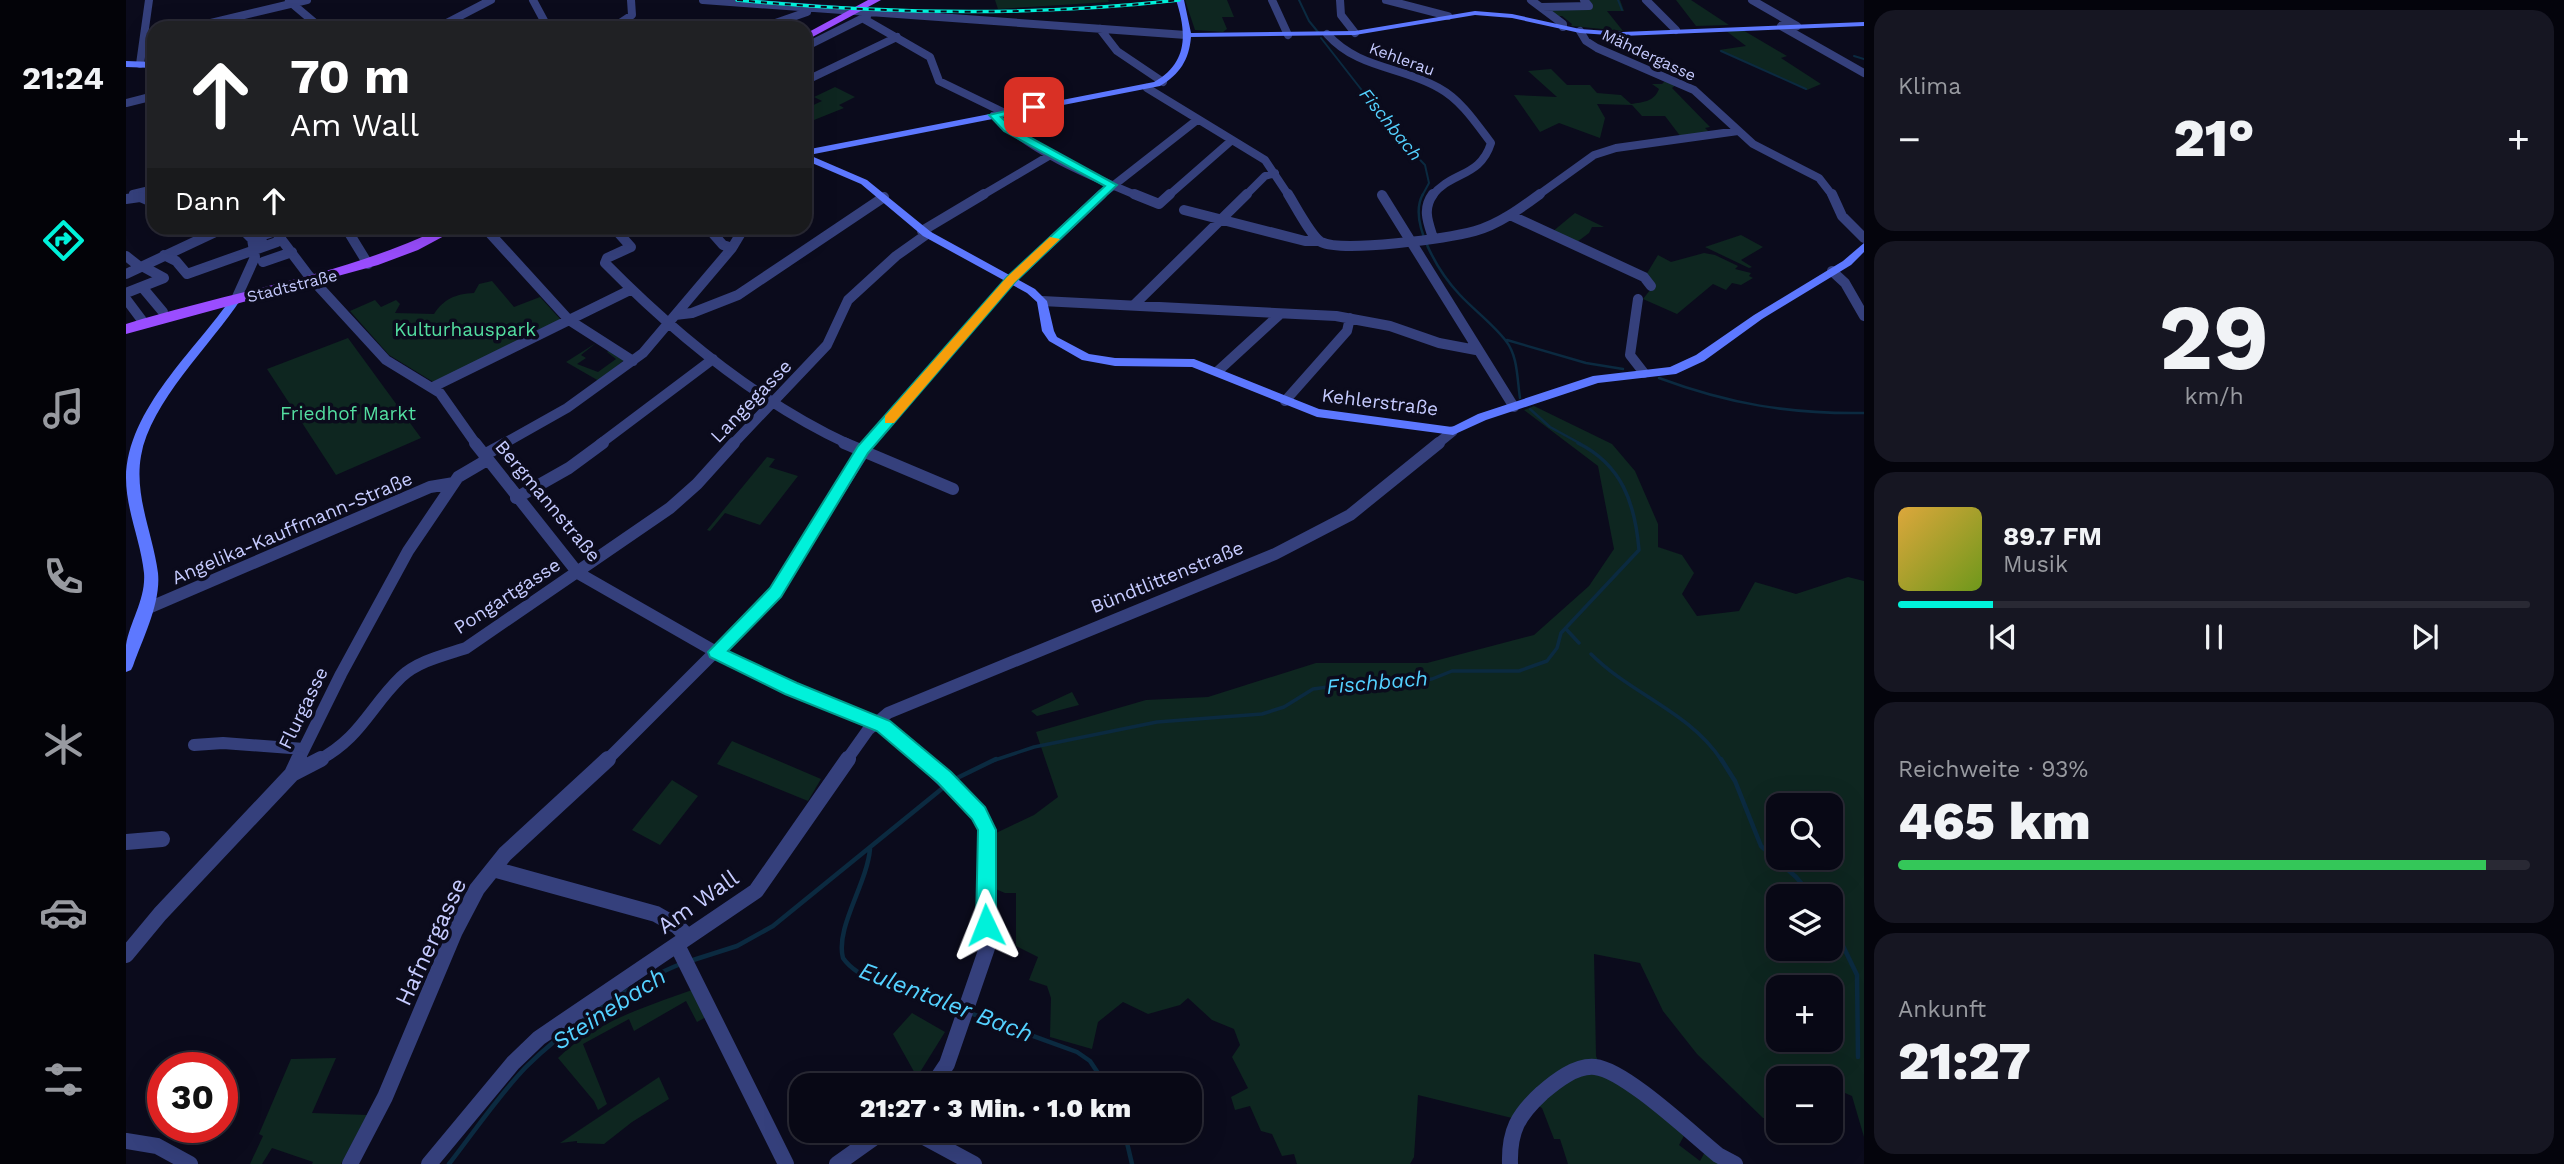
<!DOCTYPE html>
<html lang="de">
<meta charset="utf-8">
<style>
:root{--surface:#080815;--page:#161622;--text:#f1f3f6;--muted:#989aa0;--line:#292934;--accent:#00f1da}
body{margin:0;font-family:"Work Sans",sans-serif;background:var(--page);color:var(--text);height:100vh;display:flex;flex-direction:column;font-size:26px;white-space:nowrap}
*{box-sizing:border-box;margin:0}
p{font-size:23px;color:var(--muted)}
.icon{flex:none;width:38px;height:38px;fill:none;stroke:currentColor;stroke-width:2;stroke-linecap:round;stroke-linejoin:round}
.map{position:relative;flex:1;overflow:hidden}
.panel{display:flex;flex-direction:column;gap:10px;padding:10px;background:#04040c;width:700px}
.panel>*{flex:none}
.banner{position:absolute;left:21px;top:21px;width:665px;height:214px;border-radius:21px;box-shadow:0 7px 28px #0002,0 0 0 2px var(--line);background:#202124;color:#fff;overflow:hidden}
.tools{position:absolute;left:1640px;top:793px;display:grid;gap:14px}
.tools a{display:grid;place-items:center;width:77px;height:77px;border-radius:14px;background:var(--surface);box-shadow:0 7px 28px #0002,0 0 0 2px var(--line);font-size:35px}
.speed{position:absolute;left:21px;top:1052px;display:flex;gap:14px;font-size:35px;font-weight:700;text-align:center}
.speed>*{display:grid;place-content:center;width:91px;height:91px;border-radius:50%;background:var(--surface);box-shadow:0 7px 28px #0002,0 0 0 2px var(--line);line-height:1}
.speed .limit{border:10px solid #d22;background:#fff;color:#111}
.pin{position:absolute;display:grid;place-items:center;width:60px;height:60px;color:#fff;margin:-30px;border-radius:14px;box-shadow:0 4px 10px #0006}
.me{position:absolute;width:77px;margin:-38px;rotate:358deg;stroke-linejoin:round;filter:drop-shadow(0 0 5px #0008)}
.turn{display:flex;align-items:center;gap:24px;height:147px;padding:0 28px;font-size:32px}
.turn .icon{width:91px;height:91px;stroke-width:2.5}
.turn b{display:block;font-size:49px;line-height:60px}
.then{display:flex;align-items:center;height:66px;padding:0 28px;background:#0003;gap:14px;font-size:26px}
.big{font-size:52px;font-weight:800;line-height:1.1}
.panel .tile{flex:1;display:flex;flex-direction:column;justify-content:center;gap:10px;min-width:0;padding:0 24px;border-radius:21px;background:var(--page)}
.panel .dial{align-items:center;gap:0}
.dial b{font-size:91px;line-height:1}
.song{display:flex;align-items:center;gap:21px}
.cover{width:84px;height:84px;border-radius:10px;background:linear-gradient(135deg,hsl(40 70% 55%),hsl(80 70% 35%))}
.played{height:7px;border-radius:4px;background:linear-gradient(90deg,var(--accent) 15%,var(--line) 15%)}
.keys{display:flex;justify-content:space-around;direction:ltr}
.heat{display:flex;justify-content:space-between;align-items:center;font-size:38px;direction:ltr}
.charge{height:10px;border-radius:5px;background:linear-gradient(90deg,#34c759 93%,var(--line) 0)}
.trip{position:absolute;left:663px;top:1073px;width:413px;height:70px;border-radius:21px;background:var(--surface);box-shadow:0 7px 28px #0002,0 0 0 2px var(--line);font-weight:800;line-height:70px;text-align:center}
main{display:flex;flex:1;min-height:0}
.menu{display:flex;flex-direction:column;width:126px;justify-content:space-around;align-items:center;background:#030308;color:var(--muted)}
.menu .icon{width:49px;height:49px}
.menu .selected{color:var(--accent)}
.menu b{font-size:32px;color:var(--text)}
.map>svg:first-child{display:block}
</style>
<main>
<nav class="menu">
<b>21:24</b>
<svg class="icon selected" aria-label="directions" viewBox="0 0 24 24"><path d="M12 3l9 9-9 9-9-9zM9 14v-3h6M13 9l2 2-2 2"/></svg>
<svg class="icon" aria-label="music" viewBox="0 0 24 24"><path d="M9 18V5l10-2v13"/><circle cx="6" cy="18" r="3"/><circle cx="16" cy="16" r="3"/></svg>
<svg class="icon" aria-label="phone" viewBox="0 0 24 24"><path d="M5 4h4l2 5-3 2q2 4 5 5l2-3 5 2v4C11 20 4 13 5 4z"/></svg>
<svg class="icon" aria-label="climate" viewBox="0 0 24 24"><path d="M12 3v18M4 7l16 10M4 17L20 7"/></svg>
<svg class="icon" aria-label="car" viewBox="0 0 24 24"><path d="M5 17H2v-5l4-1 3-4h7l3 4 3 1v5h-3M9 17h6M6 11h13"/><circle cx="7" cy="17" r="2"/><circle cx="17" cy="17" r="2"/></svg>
<svg class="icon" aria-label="filters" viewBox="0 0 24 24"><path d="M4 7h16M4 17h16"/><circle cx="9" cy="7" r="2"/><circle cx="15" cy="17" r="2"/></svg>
</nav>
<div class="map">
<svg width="1738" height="1164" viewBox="0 0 1738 1164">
<rect width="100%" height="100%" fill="#0b0b1c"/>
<path fill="#0e2620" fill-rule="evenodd" d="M869 0H982L983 2 872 9Z
M1059 0H1101L1108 17H1096L1101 29 1097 32 1069 30Z
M1461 0H1494L1498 11H1481L1497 31 1445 26 1446 24 1436 16H1430L1423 9H1466Z
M1550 0H1565L1603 25 1570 26Z
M1615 29 1661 56 1655 58 1695 84 1681 90 1593 50 1620 46 1599 30Z
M1425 69 1441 85H1464L1471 93 1495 95 1505 104C1517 102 1528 102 1533 89L1526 84H1536L1541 79 1551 84 1546 88 1584 127 1579 128 1583 132 1555 137 1539 116H1516L1506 105 1471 104 1479 118 1474 138 1433 123 1414 132 1388 95 1431 97 1402 71Z
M709 87 729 97 713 105 718 108 683 122 679 120V109L696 101 688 97Z
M1449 213 1478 227H1466L1463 233 1451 242 1426 232Z
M1615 235 1637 247 1615 260 1626 267 1623 268 1579 247Z
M1578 253 1589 255 1612 266 1609 269 1625 273 1623 276 1627 278 1615 285 1606 283 1600 290 1587 284 1551 314 1517 299 1528 285 1520 275 1532 255 1545 262Z
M366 281 388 307 414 297 435 320 309 383 263 355 224 311 249 300 255 307 270 300 274 304 269 313 308 314C318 299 329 294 348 293L353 284Z
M222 338 295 438 210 475 141 369Z
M470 343 455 355 460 358 451 364 472 372 490 359 481 352 485 349 498 360 473 381 440 362Z
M1408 406 1486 444 1509 471 1532 524V547L1556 555 1568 573 1556 594 1571 616 1613 611 1629 582 1670 594 1722 577 1738 581V1137L1726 1096 1705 1087 1704 1078H1652V1119L1637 1118 1571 1054 1537 1011 1514 963 1468 954 1470 1056 1474 1066 1560 1132 1553 1145 1574 1161 1581 1148 1605 1164H1442L1434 1139H1428L1416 1108 1402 1100 1386 1118 1292 1095 1288 1157 1284 1164H1171L1168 1154 1156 1156 1146 1134 1135 1131 1124 1106 1109 1110 1105 1097 1122 1088 1106 1057 1114 1045 1108 1029 1086 1020 1062 998 1054 1005 1022 1014 997 1002 972 1022 966 1049 924 1037 925 998 921 986 903 980 912 957 890 946V893H879L865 887 868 834 908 815 932 797 910 732 1020 700 1082 697 1190 663H1301L1408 635 1463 586 1488 549 1472 466 1398 410ZM1652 805H1704V858H1652ZM1652 896H1704V948H1652ZM1652 987H1704V1040H1652Z
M641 457 649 459 643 467 672 476 634 525 599 513 584 531 581 530Z
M946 692 953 705 911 716 905 711Z
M606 741 695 779 682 801 591 764Z
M546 780 572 796 534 845 506 830Z
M566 990 580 1017 571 1022 560 1001 508 1031 503 1019 457 1044 481 1104 472 1110 468 1101 432 1058C469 1022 519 1007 566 990Z
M786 1013 819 1032 791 1077 767 1034Z
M210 1058 186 1113 241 1115 215 1164H186L187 1162 146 1148 136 1164H124L137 1136 133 1134 165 1059Z
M533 1077 543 1099 506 1122 478 1144 451 1143V1141L434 1143Z"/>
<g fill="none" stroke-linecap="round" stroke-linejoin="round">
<path stroke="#0b2a40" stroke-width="2" d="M1173 0 1183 21 1192 32
M1492 0 1496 10
M1195 38 1274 139 1299 165 1303 183 1296 196
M1595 51 1680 89
M1728 56 1738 59"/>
<path stroke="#0b2a40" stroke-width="2.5" d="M1297 194C1281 222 1314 274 1334 295 1348 310 1367 324 1380 341 1392 356 1391 379 1394 398
M1381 340 1460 363 1497 369
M1533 378C1603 404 1663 414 1738 413
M1404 409 1424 427 1455 444"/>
<path stroke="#0b2a40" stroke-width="3.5" d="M1440 629 1453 643
M1465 654C1506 695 1563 711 1596 761
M866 761 908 747 1031 722 1136 714 1158 707 1187 689 1232 683 1269 685 1306 679 1326 671H1393L1421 661 1431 648 1435 633 1513 550C1509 503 1496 465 1452 443"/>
<path stroke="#0b2a40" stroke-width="4.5" d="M1595 759 1609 781 1635 846 1670 877 1686 896
M827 780 870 759
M744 849C741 884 709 928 717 958 736 986 802 999 834 1009
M1704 919 1731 975 1732 1057
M564 961 611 946 647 926 818 787
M844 1013 951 1052 964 1061 980 1085
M998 1130 1006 1164
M323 1164C348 1132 372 1096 400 1067 439 1028 506 983 557 963"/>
<path stroke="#35407c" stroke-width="8" d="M407 0 422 28
M577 0 1060 35
M1146 0 1162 35
M1214 0 1215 15 1229 33
M1260 0 1322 16
M1405 0 1437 24V27
M1520 0 1550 30
M1626 0 1671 26
M163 1 195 28
M1416 7 1463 6 1458 0
M738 19 804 57 813 81 879 113
M1655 26 1738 73
M64 28 181 0
M311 28 365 0
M468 28 494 23 506 15 505 0
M635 28 681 12
M974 29 991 51 1037 82
M1454 31 1460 41 1471 48 1568 90 1627 144 1693 178 1707 196
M1201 34C1232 69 1275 66 1313 88 1335 100 1350 123 1365 143 1354 178 1325 171 1306 196
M679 47 741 16
M14 64 23 0
M25 64V85L28 92
M679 81 771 37
M1021 88 1139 160 1163 196
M0 103 28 96
M868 115C908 153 962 175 1012 196
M7 194 28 189
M855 196 926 154
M974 196 1071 120
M1042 196 1106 140
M1119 196 1139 176 1149 173
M1411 196 1468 155 1490 148 1612 131"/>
<path stroke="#35407c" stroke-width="10" d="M1008 194 1033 204 1044 194
M1162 194C1169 205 1185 236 1195 242 1217 253 1323 238 1349 231 1372 225 1395 208 1414 194
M1706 194 1716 216 1738 238
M1256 195 1388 407
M0 199 14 197 28 203
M1058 210 1179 241H1193
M1384 215 1518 277 1525 286
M115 228 126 239 158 228
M220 228 242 264
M359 228 443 320 507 361
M488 228 505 247 481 258 479 263C550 335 630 401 722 444
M582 228 597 245 606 248
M149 231 183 276 260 360 314 393 350 444
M796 231 858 194
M1307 238C1302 222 1296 209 1307 194
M38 255 50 261 61 274 151 242
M0 256 14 267
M137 262 166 252
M1706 271 1719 283 1738 316
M0 274 98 228
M16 287 37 312
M0 293 38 278 16 266
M0 299 18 323
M110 299 129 257 126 239 136 241
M1512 299 1504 355 1518 373
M916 301 1210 316 1264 326 1313 343 1350 350
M1007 306 1121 194
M549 315 566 313 612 295 758 197
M1092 371 1153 315
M307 387 504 290
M1159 401 1221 331 1224 318
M377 444 441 408 517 353 606 248 618 228
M474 444 587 359
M607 444 701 345 722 300 770 256 801 234
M742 444 885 280 976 194
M1311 444 1327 431"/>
<path stroke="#35407c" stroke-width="12" d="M349 443 452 573 590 652 665 688 757 726 799 761
M718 443 827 489
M358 455 380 443
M390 498 443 468 477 443
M20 609 304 487 328 483
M68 745 97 743 178 749
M172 761 215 674 282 551 332 477 361 460
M191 761C235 738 243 708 275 677 292 661 319 655 340 648L544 508 571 484 608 443
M480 761 649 592 743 443
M720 761 742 730 762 713 1149 554 1224 515 1313 443"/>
<path stroke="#35407c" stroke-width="16" d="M797 759 852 813 861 829V948L821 1064 807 1085
M166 774 195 759
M0 842 36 839
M367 869 530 914 551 926 562 937
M551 945 660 1164
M0 955 34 914 166 774 173 759
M785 1130 848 1164
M0 1141 31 1146 64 1164
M224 1164 259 1097 329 931 351 889 379 854 482 759
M303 1164 387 1063 413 1038 630 891 722 759
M711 1164 759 1130
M1384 1164C1383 1131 1392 1115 1416 1093 1430 1081 1450 1065 1469 1067 1499 1070 1566 1134 1592 1155L1609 1164"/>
<path fill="#5d78ff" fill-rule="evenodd" d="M1050 0H1058L1065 33 1229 31 1349 11 1386 14 1454 29 1496 32 1738 22V26L1496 36 1454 33 1386 18 1349 15 1229 35 1065 37C1063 60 1054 74 1034 86L683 155 741 180 805 232 909 289 921 301 928 331 931 337 963 354 989 358 1068 359 1193 409 1326 427 1352 414 1467 376 1544 367 1570 355 1628 315 1717 261 1738 243V252L1725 265 1636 319 1578 361 1550 374 1472 383 1360 420 1327 435 1191 417 1066 367 989 366 956 360 923 341 916 331 911 302 901 293 797 236 735 184 679 160V150L1028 82C1062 63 1061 33 1050 0Z
M0 61 28 62V68L0 67Z
M110 296 115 299C85 345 24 402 15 456 8 496 27 534 32 573 35 603 17 638 7 666L5 670 0 672C0 664 0 654 0 645 4 621 20 599 18 573 15 542 0 510 0 478 1 409 70 350 106 297Z"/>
<path fill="#9a4dff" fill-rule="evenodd" d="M742 0H755L679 41V34Z
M316 228H333L292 250 252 265 0 334V324C106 291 216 276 316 228Z"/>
<defs>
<path id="rail" d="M611 0C759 14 905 17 1053 0"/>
</defs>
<use href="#rail" stroke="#00f1da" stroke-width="3.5"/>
<use href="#rail" stroke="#0b0b1c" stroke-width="2" stroke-dasharray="6" stroke-linecap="butt"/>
</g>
<path fill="#00f1da" stroke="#009d8e" stroke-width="2" d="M908 104 913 107 912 109 875 117 885 127 991 185 889 282 742 453 655 597 602 651 671 683 764 721 825 772 859 807 870 830V925L867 932 860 935 853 932 850 925 852 830 846 819 812 783 751 731 659 694 584 657 582 652 644 588 732 446 881 277 979 186 878 131 863 115Z"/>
<path fill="#f59e0b" d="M924 237 934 239 889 282 768 423H759V416L881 277Z"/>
<g text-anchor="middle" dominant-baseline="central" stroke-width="7" stroke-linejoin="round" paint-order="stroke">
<g font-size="16" fill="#c6cbff" stroke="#0b0b1c">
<text transform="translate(1523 55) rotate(25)">Mähdergasse</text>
<text transform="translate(1276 59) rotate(20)">Kehlerau</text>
<text transform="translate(166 286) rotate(-14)">Stadtstraße</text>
</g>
<g font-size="18" font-style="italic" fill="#54d1ff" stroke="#0b0b1c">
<text transform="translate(1265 124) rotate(51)">Fischbach</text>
</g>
<g font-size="19" fill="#53dea0" stroke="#0b0b1c">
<text x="339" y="329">Kulturhauspark</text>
<text x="222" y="413">Friedhof Markt</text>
</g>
<g font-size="19" fill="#c6cbff" stroke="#0b0b1c">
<text transform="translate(625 401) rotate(-46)">Langegasse</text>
<text transform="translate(1254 402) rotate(7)">Kehlerstraße</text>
<text transform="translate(422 501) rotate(50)">Bergmannstraße</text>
<text transform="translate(166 528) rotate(-23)">Angelika-Kauffmann-Straße</text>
<text transform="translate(1041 577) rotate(-22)">Bündtlittenstraße</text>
<text transform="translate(381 596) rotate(-33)">Pongartgasse</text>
<text transform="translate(177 708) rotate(-64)">Flurgasse</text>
</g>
<g font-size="21" font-style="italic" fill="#54d1ff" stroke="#0b0b1c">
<text transform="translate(1251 682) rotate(-5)">Fischbach</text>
</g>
<g font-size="23" fill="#c6cbff" stroke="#0b0b1c">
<text transform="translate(572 902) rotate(-35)">Am Wall</text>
<text transform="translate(305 942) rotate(-65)">Hafnergasse</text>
</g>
<g font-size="24" font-style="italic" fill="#54d1ff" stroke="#0b0b1c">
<text transform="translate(820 1002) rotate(21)">Eulentaler Bach</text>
<text transform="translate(483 1009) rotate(-33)">Steinebach</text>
</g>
</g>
</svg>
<div class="tools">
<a><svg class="icon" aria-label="search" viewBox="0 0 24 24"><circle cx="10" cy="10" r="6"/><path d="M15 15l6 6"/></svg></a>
<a><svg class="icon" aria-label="layers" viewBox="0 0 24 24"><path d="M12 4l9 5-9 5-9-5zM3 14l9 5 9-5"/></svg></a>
<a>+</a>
<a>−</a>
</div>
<div class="speed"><div class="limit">30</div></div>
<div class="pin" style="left:908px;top:107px;background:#d93025"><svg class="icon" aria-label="arrive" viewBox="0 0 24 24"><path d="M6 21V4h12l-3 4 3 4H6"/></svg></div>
<svg class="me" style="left:860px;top:925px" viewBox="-20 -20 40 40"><path d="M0-17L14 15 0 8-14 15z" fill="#00f1da" stroke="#fff" stroke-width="4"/></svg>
<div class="trip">21:27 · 3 Min. · 1.0 km</div>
<div class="banner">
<div class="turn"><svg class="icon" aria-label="ahead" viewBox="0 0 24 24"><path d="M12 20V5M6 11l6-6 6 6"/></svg><div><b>70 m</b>Am Wall</div></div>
<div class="then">Dann<svg class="icon" aria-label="ahead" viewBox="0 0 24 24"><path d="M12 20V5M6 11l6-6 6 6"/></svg></div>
</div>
</div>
<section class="panel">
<div class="tile"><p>Klima</p>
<div class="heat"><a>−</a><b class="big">21°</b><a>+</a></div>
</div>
<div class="tile dial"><b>29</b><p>km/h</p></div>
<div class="tile">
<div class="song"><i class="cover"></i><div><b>89.7 FM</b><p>Musik</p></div></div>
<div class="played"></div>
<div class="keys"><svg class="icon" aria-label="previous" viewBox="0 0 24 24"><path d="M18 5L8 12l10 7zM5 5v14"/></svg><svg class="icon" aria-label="pause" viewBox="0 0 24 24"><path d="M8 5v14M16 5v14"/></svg><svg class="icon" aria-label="next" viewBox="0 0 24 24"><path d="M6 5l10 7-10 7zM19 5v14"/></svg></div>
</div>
<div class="tile"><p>Reichweite · 93%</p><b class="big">465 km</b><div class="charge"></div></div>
<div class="tile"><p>Ankunft</p><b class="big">21:27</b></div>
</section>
</main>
